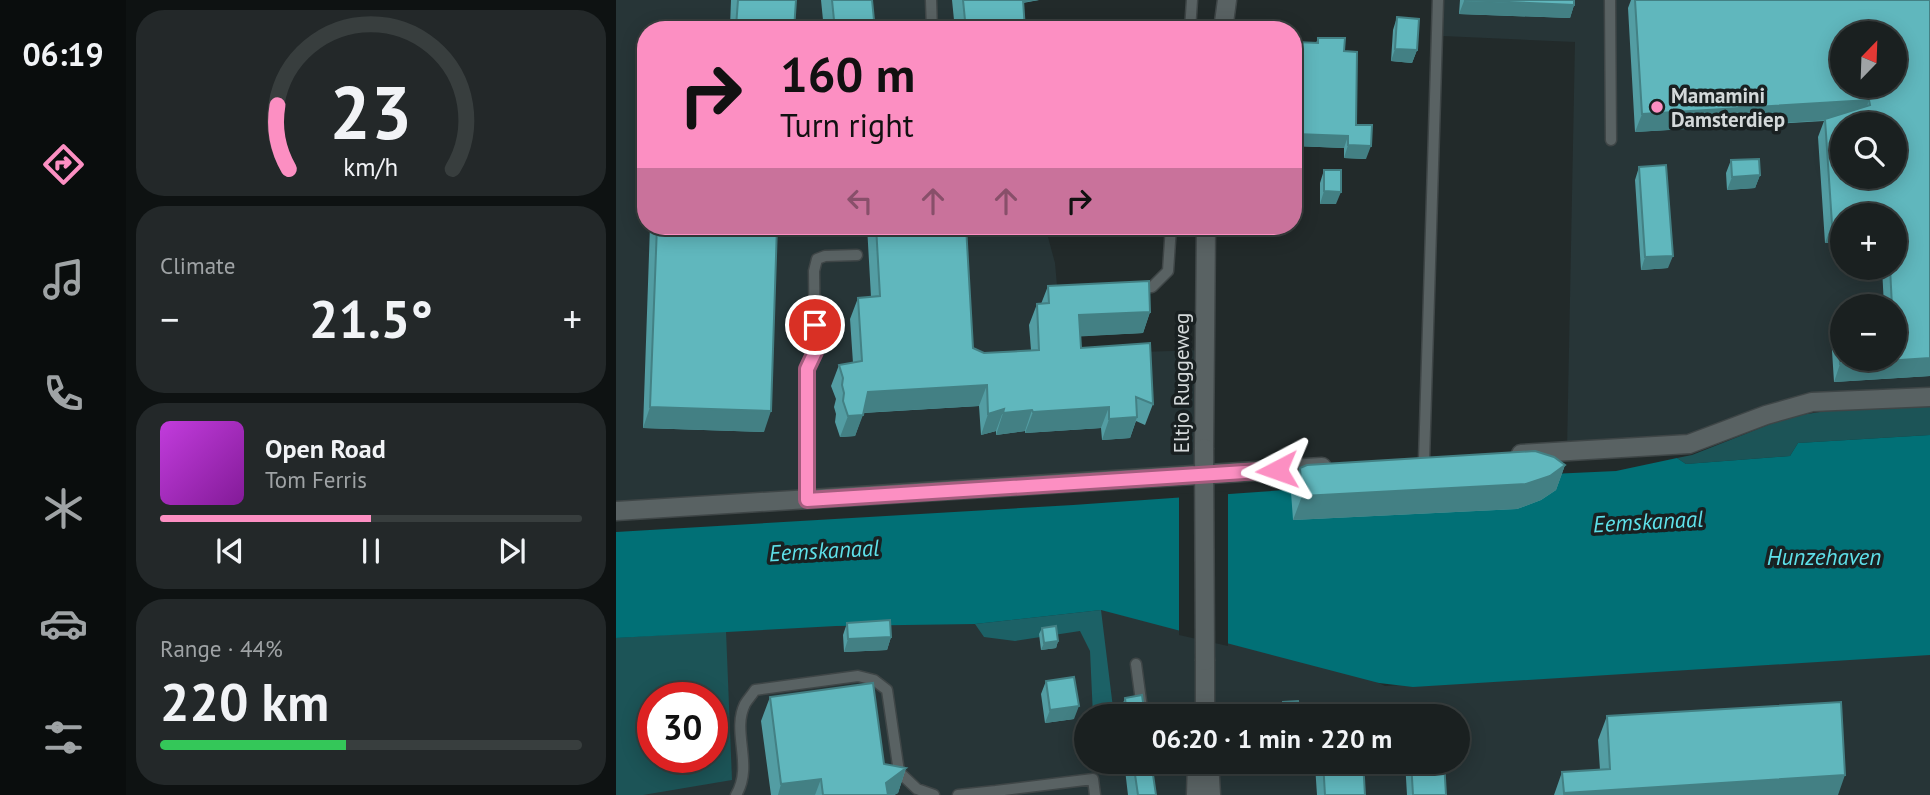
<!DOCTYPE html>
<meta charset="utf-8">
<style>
:root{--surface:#1a2020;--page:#232829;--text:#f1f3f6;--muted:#9fa3a5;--line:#383e3e;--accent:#fc8fc2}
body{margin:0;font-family:"PT Sans",sans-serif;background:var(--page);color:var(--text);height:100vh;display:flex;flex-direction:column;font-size:26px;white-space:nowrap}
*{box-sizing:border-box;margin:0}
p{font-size:23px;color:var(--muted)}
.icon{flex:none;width:38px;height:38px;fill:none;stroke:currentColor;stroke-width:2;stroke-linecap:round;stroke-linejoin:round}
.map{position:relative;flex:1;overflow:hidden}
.details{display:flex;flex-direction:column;gap:10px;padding:10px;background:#0e1212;width:490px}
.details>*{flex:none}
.top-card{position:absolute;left:21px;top:21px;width:665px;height:214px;border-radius:28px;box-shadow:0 4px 18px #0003,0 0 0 2px var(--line);background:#fc8fc2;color:#111;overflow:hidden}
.needle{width:46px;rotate:23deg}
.controls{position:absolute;left:1214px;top:21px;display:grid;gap:14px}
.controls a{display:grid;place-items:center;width:77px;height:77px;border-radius:50%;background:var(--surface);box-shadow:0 4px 18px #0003,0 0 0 2px var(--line);font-size:35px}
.speed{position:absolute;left:21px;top:682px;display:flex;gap:14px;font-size:35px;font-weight:700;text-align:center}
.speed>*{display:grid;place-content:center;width:91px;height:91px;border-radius:50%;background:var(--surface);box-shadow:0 4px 18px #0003,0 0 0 2px var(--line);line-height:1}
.speed .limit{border:10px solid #d22;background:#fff;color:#111}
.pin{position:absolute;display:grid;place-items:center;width:60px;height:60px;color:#fff;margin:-30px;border:4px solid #fff;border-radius:50%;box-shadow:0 2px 7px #0007}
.me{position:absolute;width:77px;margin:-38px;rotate:266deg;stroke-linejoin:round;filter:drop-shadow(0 0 5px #0008)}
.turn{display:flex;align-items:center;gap:24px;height:147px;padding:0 28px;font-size:32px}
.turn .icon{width:91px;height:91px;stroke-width:2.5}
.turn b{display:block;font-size:49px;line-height:60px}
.lanes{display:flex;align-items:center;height:66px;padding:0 28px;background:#0003;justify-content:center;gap:35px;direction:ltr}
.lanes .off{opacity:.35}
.big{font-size:52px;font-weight:600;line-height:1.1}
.details .widget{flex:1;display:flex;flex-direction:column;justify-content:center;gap:10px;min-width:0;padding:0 24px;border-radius:28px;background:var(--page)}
.details .dial{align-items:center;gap:0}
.dial svg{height:182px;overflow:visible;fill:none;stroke:var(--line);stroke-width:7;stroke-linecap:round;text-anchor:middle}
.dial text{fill:var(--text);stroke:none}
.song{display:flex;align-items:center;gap:21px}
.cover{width:84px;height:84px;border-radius:10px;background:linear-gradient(135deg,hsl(290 70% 55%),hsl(290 70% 35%))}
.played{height:7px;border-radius:4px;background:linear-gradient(90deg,var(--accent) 50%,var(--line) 50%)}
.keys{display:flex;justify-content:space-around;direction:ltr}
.heat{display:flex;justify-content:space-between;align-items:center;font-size:38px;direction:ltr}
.charge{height:10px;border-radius:5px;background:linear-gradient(90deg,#34c759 44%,var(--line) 0)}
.trip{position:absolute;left:458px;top:704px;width:396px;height:70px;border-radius:35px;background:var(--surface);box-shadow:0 4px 18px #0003,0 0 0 2px var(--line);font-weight:600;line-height:70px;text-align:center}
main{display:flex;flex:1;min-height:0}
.tabs{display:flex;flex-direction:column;width:126px;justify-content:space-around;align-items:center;background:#0a0d0d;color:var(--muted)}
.tabs .icon{width:49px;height:49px}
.tabs .on{color:var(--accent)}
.tabs b{font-size:32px;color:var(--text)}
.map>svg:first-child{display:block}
</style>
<main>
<nav class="tabs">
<b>06:19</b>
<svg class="icon on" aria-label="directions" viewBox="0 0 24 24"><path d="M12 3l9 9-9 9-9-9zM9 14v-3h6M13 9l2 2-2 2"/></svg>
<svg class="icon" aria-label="music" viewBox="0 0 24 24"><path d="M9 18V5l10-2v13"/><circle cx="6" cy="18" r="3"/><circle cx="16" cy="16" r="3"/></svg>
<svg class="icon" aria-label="phone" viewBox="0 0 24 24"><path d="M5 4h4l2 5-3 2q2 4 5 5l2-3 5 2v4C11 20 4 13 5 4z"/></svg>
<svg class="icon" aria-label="climate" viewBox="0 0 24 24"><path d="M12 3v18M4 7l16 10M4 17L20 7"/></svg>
<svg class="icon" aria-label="car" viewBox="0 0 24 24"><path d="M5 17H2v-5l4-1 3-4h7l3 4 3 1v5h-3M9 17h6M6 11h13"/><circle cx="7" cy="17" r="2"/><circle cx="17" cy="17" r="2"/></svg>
<svg class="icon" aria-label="filters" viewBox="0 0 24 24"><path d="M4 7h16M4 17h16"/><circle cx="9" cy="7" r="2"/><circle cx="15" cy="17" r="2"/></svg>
</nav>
<section class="details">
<div class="widget dial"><svg viewBox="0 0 100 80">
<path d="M14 69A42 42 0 1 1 86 69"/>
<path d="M14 69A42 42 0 0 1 9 41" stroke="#fc8fc2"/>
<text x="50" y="56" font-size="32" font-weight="700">23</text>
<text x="50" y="72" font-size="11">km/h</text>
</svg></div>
<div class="widget"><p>Climate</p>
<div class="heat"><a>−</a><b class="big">21.5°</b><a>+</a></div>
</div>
<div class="widget">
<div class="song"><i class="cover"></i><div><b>Open Road</b><p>Tom Ferris</p></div></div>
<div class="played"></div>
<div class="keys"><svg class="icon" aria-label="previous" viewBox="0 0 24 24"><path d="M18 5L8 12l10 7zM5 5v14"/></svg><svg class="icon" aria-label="pause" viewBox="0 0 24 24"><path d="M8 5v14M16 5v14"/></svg><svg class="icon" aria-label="next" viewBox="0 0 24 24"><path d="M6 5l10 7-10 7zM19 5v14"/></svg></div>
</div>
<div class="widget"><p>Range · 44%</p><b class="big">220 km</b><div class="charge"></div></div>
</section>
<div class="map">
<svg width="1314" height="795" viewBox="0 0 1314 795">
<rect width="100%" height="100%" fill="#222a2a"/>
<path fill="#273537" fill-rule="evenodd" d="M0 0H399L402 30H30V226H429L439 263 442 297 460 354 587 350 588 475 0 508Z
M828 0H1314V397L1168 406 1056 447 951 451 959 42 827 36ZM1227 33H1279V86H1227ZM1227 124H1279V177H1227ZM1227 215H1279V268H1227ZM1227 306H1279V359H1227Z
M597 602 769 686 1314 653V795H0V638ZM37 698H96V758H37ZM471 716H842V761H471Z"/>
<path fill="#1c5457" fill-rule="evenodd" d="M1314 405V435L1182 443 1174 456 1070 464 1061 458 1076 455 1172 417 1210 411Z
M110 631 116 780 27 795H0V638ZM37 698H96V758H37Z"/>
<path fill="#1c6166" d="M485 610 498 716H477L474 651 464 631 399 641 368 637 359 624Z"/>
<path fill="#017076" d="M1314 435V655L797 687 763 683 485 610 359 624 220 626 0 638V532L457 505 826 479 1000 471 1061 458 1070 464 1174 456 1182 443Z"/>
<path fill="#222a2a" d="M612 491V646L563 635V494Z"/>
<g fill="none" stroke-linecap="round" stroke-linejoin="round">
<defs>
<path id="service" d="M315 0 316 30
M994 0 995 140
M574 30 576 0
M520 288 536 287 552 271 555 226
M808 460 822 0
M191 500V369L199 352 198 271 201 259 209 256 241 255
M520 664 527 716
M380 791 477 779 479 795
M120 795C138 765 115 732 129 704 132 699 136 695 139 690L242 676 258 680 271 690 283 772 301 789 318 795
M342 795 380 791V794"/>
<path id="minor" d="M905 454 1073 444 1150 415 1196 402 1314 397
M0 511 706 467"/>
<path id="tertiary" d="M607 30 611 0
M588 448 590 226
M589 716V661
M593 761 595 795
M580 795 581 761"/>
</defs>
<use href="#service" stroke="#3f4647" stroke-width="13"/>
<use href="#minor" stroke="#3f4647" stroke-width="21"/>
<use href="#tertiary" stroke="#3f4647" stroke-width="21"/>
<use href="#service" stroke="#596263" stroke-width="10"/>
<use href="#minor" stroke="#596263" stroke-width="18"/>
<use href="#tertiary" stroke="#596263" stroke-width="18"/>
<defs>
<path id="tertiary-bridge" d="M588 448 589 661"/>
</defs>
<use href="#tertiary-bridge" stroke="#3f4647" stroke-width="21" stroke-linecap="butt"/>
<use href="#tertiary-bridge" stroke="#596263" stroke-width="18"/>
</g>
<path fill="#539da3" d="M115 0H180L178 30H72L74 25 114 27Z
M205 0H256L259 30H208Z
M336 0H423L407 3 409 30H339Z
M844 0H958V5L954 18 843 14Z
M1015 0H1314V376L1218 382 1215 335 1222 316 1279 359V306H1268L1266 268H1279V215H1227V242L1209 243 1202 137 1208 121 1019 132 1012 8Z
M781 17 801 50 796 63 775 61 777 30Z
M702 38 728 51 740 125 750 159 728 158V148L679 146 677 49 680 42 700 43Z
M1115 160 1144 175 1139 188 1111 190 1110 173Z
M1023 167 1052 268 1025 270 1019 180Z
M708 170 720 204H704V183Z
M34 226H161L148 432 27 428Z
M251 226H350L357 348 368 353 415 350 413 325 421 304H425L432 286 534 312 527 333 464 336 465 348 537 404 529 425 520 421 514 438 486 440 485 428 409 433V431L380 435V431L365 435 363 406 247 413 239 436 224 437 219 422 220 414 218 407 220 399 215 386 223 365 237 363 234 319 242 298 255 297Z
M949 465 940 490 925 500 901 509 677 520 675 492 684 468Z
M231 623 275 637 271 650 228 652 227 635Z
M426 628 442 641 440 648 425 650 423 634Z
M430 681 458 719 429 723 425 694Z
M154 697 268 764 290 768 282 793 278 795H155L145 721Z
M509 698 529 716H502Z
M667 702 683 708 764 716H662Z
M991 716 1222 795H938L946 772 984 770 982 740Z
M508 761H535L540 795H512Z
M663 761H747L749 795H701L699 765 663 768Z
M789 761H828L830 795H791Z"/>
<path fill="#438084" d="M398 0H423L396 4Z
M848 1 958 5 954 18 843 14Z
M779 49 801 50 796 63 775 61Z
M1253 100 1247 118 1019 132 1026 114Z
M681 134 732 136 728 148 679 146 677 151V140Z
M732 145 755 146 750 159 728 158Z
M1144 175 1139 188 1111 190 1116 177Z
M708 191 725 192 720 204H704Z
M1216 224H1227V242L1209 243Z
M1057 256 1052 268 1025 270 1029 257Z
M534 312 527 333 455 337 463 315Z
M1314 358V376L1218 382 1224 364Z
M371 385 363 406 244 413 252 392Z
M34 407 155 411 148 432 27 428Z
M493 407 485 428 409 433 417 412Z
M388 409 380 431 365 435 372 414Z
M416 410 409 431 380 435 387 413Z
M247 415 239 436 224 437 232 416Z
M521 417 514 438 486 440 493 419Z
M949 465 940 490 925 500 901 509 677 520 686 496Z
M275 637 271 650 228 652 232 639Z
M442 641 440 648 425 650 428 643Z
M463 706 458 719 429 723 434 710Z
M666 761H701L699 765 663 768Z
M290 768 282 793 278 795H266L270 783Z
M1229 775 1222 795H947L948 793Z
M205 779 199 795H162L165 784Z"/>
<path fill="#60b7bd" stroke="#438084" stroke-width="2" fill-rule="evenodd" d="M122 0H180L178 30H74V25L120 27Z
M216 0H256L259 30H219Z
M347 0H407L409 30H350Z
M848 0H958V5Z
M1019 0H1314V358L1224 364 1222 316H1227V359H1279V306H1276L1274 268H1279V215H1227V224H1216L1209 119 1254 105 1253 100 1026 114ZM1227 33H1279V86H1227ZM1227 124H1279V177H1227Z
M781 17 803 19 801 50 779 49Z
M702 38H729L728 51 741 52 740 125H756L755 146 732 145V136L681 134 682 139 677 140V49H680V42L702 43Z
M1143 159 1144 175 1116 177 1115 160Z
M1050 165 1057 256 1029 257 1023 167Z
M708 170H725V192L708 191Z
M41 226H161L155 411 34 407Z
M260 226H350L357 348 368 353 423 350 421 304 433 303 432 286 533 281 534 312 463 315 465 348 534 343 537 404 520 397 521 417 493 419V407L417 412 416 410 387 413 388 409 372 414 371 385 252 392 247 415 232 416 227 401 228 393 226 385 227 378 223 365 246 361 242 298 264 296Z
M919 451 938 457 949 465 934 476 910 484 686 496 684 468 691 465Z
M274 620 275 637 232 639 231 623Z
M440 626 442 641 428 643 426 628Z
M458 677 463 706 434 710 430 681Z
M257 683 268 764 290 768 270 783 272 795H207L205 779 165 784 154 697Z
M526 695 529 716H511L509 698Z
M682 701 683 708 763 703 764 716H668L667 702Z
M1225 702 1229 775 948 793 946 772 994 769 991 716Z
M517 761H535L540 795H522Z
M707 761H747L749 795H709Z
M795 761H828L830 795H797Z"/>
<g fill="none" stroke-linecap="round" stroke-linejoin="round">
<defs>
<path id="route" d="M199 325V352L191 369V500L661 470"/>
</defs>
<use href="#route" stroke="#a45d7e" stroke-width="18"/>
<use href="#route" stroke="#fc8fc2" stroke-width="12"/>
</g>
<circle fill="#fc8fc2" stroke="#192021" stroke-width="2.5" cx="1041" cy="107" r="7"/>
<g text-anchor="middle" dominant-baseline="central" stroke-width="7" stroke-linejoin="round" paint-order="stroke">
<g font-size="21" font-weight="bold" fill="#d4d9da" stroke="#192021" text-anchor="start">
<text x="1055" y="95">Mamamini<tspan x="1055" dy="24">Damsterdiep</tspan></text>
</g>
<g font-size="21" fill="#d4d9da" stroke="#192021">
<text transform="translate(565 383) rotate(-90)">Eltjo Ruggeweg</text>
</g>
<g font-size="23" font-style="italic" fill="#5ee0e9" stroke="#192021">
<text transform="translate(1032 521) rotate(-3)">Eemskanaal</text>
<text transform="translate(208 550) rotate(-3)">Eemskanaal</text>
<text x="1208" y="556">Hunzehaven</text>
</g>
</g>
</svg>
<div class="controls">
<a><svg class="needle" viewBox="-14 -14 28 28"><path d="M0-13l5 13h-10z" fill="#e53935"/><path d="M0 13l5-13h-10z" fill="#9fa3a5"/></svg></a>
<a><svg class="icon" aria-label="search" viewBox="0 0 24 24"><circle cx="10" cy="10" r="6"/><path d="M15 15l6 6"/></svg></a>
<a>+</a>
<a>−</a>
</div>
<div class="speed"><div class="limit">30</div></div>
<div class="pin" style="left:199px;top:325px;background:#d93025"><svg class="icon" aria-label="arrive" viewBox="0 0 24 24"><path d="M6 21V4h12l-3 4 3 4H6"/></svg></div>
<svg class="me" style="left:661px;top:470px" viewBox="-20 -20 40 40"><path d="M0-17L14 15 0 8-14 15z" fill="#fc8fc2" stroke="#fff" stroke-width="4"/></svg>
<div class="trip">06:20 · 1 min · 220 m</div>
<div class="top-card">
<div class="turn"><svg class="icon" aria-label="right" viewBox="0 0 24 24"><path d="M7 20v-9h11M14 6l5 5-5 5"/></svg><div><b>160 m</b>Turn right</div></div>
<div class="lanes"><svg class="icon off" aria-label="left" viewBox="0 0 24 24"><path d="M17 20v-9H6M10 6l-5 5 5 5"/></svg><svg class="icon off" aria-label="ahead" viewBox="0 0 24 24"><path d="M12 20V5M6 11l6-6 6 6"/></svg><svg class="icon off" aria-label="ahead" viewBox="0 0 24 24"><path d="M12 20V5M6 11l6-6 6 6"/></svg><svg class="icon" aria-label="right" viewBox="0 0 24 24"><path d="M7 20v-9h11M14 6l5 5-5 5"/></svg></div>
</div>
</div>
</main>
